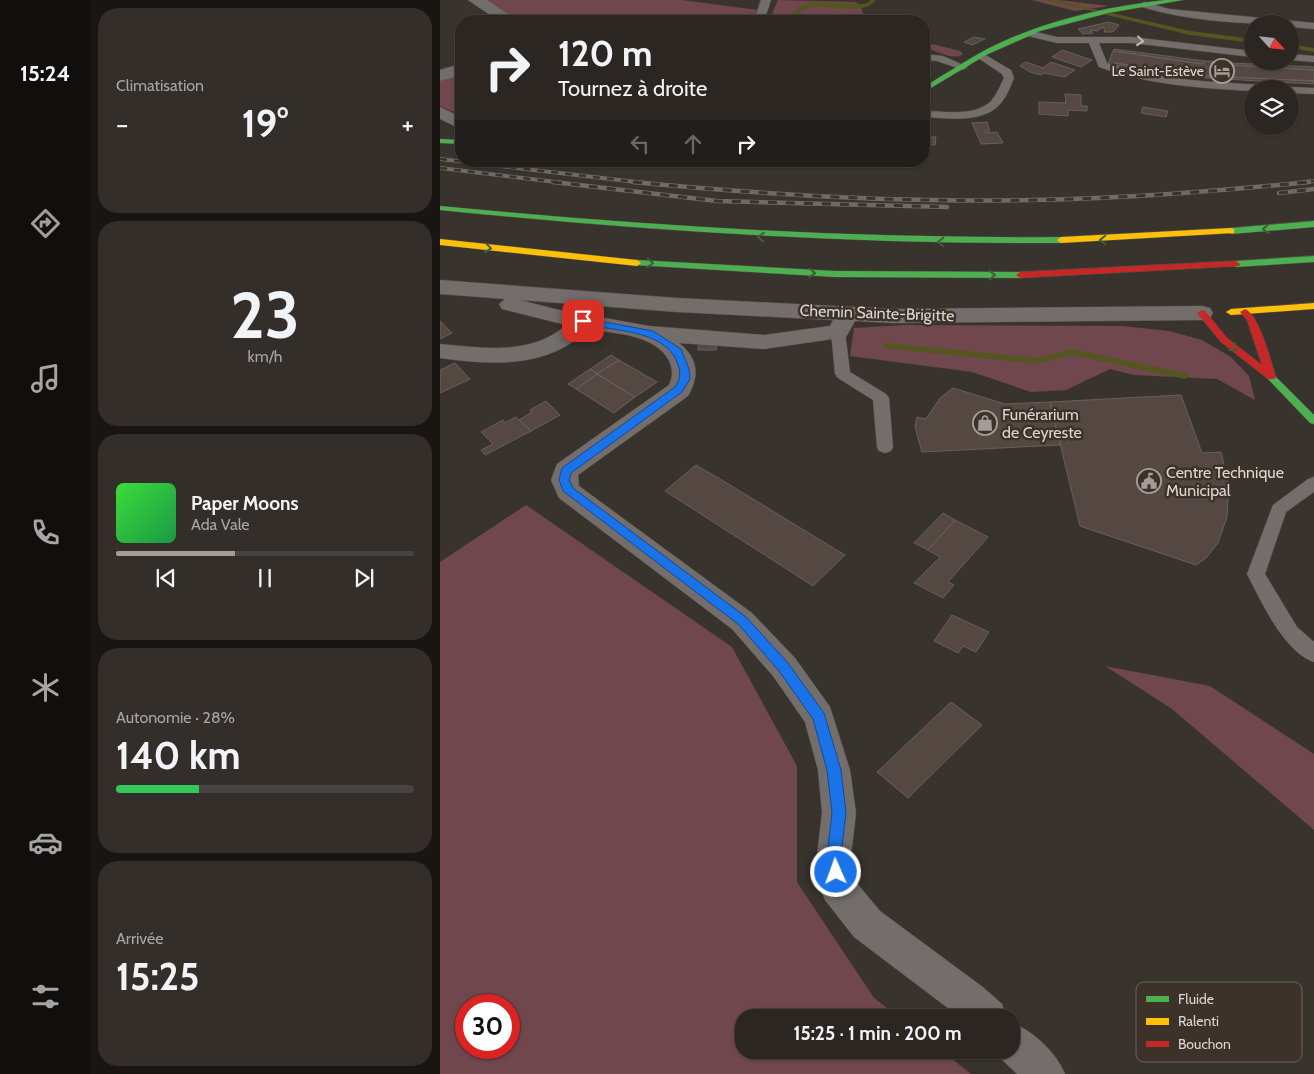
<!DOCTYPE html>
<html lang="fr">
<meta charset="utf-8">
<style>
:root{--surface:#2b2622;--page:#332e2a;--text:#f1f3f6;--muted:#a6a5a5;--line:#474340;--accent:#a39d97}
body{margin:0;font-family:Cabin,sans-serif;background:var(--page);color:var(--text);height:100vh;display:flex;flex-direction:column;font-size:19px;white-space:nowrap}
*{box-sizing:border-box;margin:0}
p{font-size:16px;color:var(--muted)}
.icon{flex:none;width:28px;height:28px;fill:none;stroke:currentColor;stroke-width:2;stroke-linecap:round;stroke-linejoin:round}
.map{position:relative;flex:1;overflow:hidden}
.panel{display:flex;flex-direction:column;gap:8px;padding:8px;background:#181513;width:350px}
.panel>*{flex:none}
.hud{position:absolute;left:15px;top:15px;width:475px;height:152px;border-radius:20px;box-shadow:0 1px 4px #0004,0 0 0 1px var(--line);background:#2b2622;color:var(--text);overflow:hidden}
.needle{width:32px;rotate:117deg}
.tools{position:absolute;left:804px;top:15px;display:grid;gap:10px}
.tools a{display:grid;place-items:center;width:55px;height:55px;border-radius:50%;background:var(--surface);box-shadow:0 1px 4px #0004,0 0 0 1px var(--line);font-size:25px}
.speed{position:absolute;left:15px;top:994px;display:flex;gap:10px;font-size:25px;font-weight:700;text-align:center}
.speed>*{display:grid;place-content:center;width:65px;height:65px;border-radius:50%;background:var(--surface);box-shadow:0 1px 4px #0004,0 0 0 1px var(--line);line-height:1}
.speed .limit{border:8px solid #d22;background:#fff;color:#111}
.pin{position:absolute;display:grid;place-items:center;width:42px;height:42px;color:#fff;margin:-21px;border-radius:10px;box-shadow:0 2px 8px #0006}
.me{position:absolute;width:55px;margin:-28px;rotate:358deg;stroke-linejoin:round;filter:drop-shadow(0 0 4px #0008)}
.turn{display:flex;align-items:center;gap:18px;height:105px;padding:0 20px;font-size:22px}
.turn .icon{width:65px;height:65px;stroke-width:2.5}
.turn b{display:block;font-size:35px;line-height:42px}
.lanes{display:flex;align-items:center;height:48px;padding:0 20px;background:#0003;justify-content:center;gap:25px;direction:ltr}
.lanes .off{opacity:.35}
.big{font-size:38px;font-weight:700;line-height:1.1}
.panel .card{flex:1;display:flex;flex-direction:column;justify-content:center;gap:8px;min-width:0;padding:0 18px;border-radius:20px;background:var(--page)}
.panel .dial{align-items:center;gap:0}
.dial b{font-size:65px;line-height:1}
.song{display:flex;align-items:center;gap:15px}
.cover{width:60px;height:60px;border-radius:8px;background:linear-gradient(135deg,hsl(120 70% 55%),hsl(140 70% 35%))}
.played{height:5px;border-radius:2px;background:linear-gradient(90deg,var(--accent) 40%,var(--line) 40%)}
.keys{display:flex;justify-content:space-around;direction:ltr}
.heat{display:flex;justify-content:space-between;align-items:center;font-size:28px;direction:ltr}
.charge{height:8px;border-radius:4px;background:linear-gradient(90deg,#34c759 28%,var(--line) 0)}
.trip{position:absolute;left:295px;top:1009px;width:285px;height:50px;border-radius:20px;background:var(--surface);box-shadow:0 1px 4px #0004,0 0 0 1px var(--line);font-weight:700;line-height:50px;text-align:center}
main{display:flex;flex:1;min-height:0}
.dock{display:flex;flex-direction:column;width:90px;justify-content:space-around;align-items:center;background:#110f0e;color:var(--muted)}
.dock .icon{width:35px;height:35px}
.dock .current{color:var(--accent)}
.dock b{font-size:22px;color:var(--text)}
.map>svg:first-child{display:block}
</style>
<main>
<nav class="dock">
<b>15:24</b>
<svg class="icon current" aria-label="directions" viewBox="0 0 24 24"><path d="M12 3l9 9-9 9-9-9zM9 14v-3h6M13 9l2 2-2 2"/></svg>
<svg class="icon" aria-label="music" viewBox="0 0 24 24"><path d="M9 18V5l10-2v13"/><circle cx="6" cy="18" r="3"/><circle cx="16" cy="16" r="3"/></svg>
<svg class="icon" aria-label="phone" viewBox="0 0 24 24"><path d="M5 4h4l2 5-3 2q2 4 5 5l2-3 5 2v4C11 20 4 13 5 4z"/></svg>
<svg class="icon" aria-label="climate" viewBox="0 0 24 24"><path d="M12 3v18M4 7l16 10M4 17L20 7"/></svg>
<svg class="icon" aria-label="car" viewBox="0 0 24 24"><path d="M5 17H2v-5l4-1 3-4h7l3 4 3 1v5h-3M9 17h6M6 11h13"/><circle cx="7" cy="17" r="2"/><circle cx="17" cy="17" r="2"/></svg>
<svg class="icon" aria-label="filters" viewBox="0 0 24 24"><path d="M4 7h16M4 17h16"/><circle cx="9" cy="7" r="2"/><circle cx="15" cy="17" r="2"/></svg>
</nav>
<section class="panel">
<div class="card"><p>Climatisation</p>
<div class="heat"><a>−</a><b class="big">19°</b><a>+</a></div>
</div>
<div class="card dial"><b>23</b><p>km/h</p></div>
<div class="card">
<div class="song"><i class="cover"></i><div><b>Paper Moons</b><p>Ada Vale</p></div></div>
<div class="played"></div>
<div class="keys"><svg class="icon" aria-label="previous" viewBox="0 0 24 24"><path d="M18 5L8 12l10 7zM5 5v14"/></svg><svg class="icon" aria-label="pause" viewBox="0 0 24 24"><path d="M8 5v14M16 5v14"/></svg><svg class="icon" aria-label="next" viewBox="0 0 24 24"><path d="M6 5l10 7-10 7zM19 5v14"/></svg></div>
</div>
<div class="card"><p>Autonomie · 28%</p><b class="big">140 km</b><div class="charge"></div></div>
<div class="card"><p>Arrivée</p><b class="big">15:25</b></div>
</section>
<div class="map">
<svg width="874" height="1074" viewBox="0 0 874 1074">
<rect width="100%" height="100%" fill="#39332e"/>
<path fill="#70474d" fill-rule="evenodd" d="M45 0H242L318 10 309 21H77Z
M338 0 416 2 422 9 425 21H408L405 15 368 14 361 21H329Z
M592 0H619L669 6 635 11Z
M484 42 520 51 523 54C512 62 495 49 484 48Z
M21 71V113L11 111 0 106V79Z
M465 325 682 326 729 331 762 340 791 357 809 376 815 400 777 379 694 375 670 369 626 390 591 392 532 372 410 356 414 328Z
M86 505 292 647 357 766V882L434 998 459 1017 304 1018V1050H501L531 1074H0V562ZM26 1005H69V1048H26Z
M665 666 770 686 874 754V830L732 709Z"/>
<g fill="none" stroke-linecap="round" stroke-linejoin="round">
<path fill="#54561f" fill-rule="evenodd" d="M430 0H436C422 19 380 0 362 10 358 13 354 18 351 21H345L358 7 371 2 422 4 428 3Z
M605 0H615L750 31 812 39V43L750 35Z
M850 44 874 48V52L850 48Z
M447 343 598 358 632 349 745 373 749 376 745 379 632 355 598 364 444 348 443 346Z"/>
</g>
<path fill="#554843" stroke="#66605d" d="M669 22 679 25 673 32H664L665 28H660L658 31 650 30 653 33 643 34 638 29Z
M534 37 545 39 532 45 524 42Z
M674 49 764 61 763 64 673 51Z
M622 50 652 60 641 67 612 57Z
M673 51 763 64 764 61 792 62V65L874 70V81L767 76 674 63 673 65 668 64Z
M586 62 603 68 611 62 635 70 625 77 604 73 601 75 590 72 580 66Z
M674 63 767 76 874 81V84L766 78 673 65Z
M792 63 874 67V70L792 65Z
M625 94 641 95V106H647V111L628 110V116L599 114V102L626 103Z
M703 107 728 111 726 117 701 113Z
M547 122 550 131H545V133L557 132 563 143 541 144 532 123Z
M484 128V137H496L495 145 484 144Z
M0 321 12 333 0 339Z
M259 344H277L276 350H258Z
M171 355 179 360 157 374 150 369Z
M179 360 217 382 195 397 157 374Z
M15 363 30 379 0 393V370Z
M150 369 157 374 136 389 128 384Z
M157 374 195 397 174 413 136 389Z
M513 388 565 404 610 402 620 445 482 452 475 427 477 417 486 419 500 398Z
M741 395 762 453 781 452 789 486 787 517 778 543 766 558 756 565 640 526 610 402Z
M106 401 120 415 91 431 79 420 92 412 90 410Z
M76 417 91 431 45 455 41 450 53 444 41 432 63 420 65 423Z
M256 465 285 482 405 555 373 586 225 491Z
M503 513 515 520 488 550 474 543Z
M515 520 548 537 508 582 514 585 503 598 474 583 500 557 488 550Z
M512 615 549 632 536 652 523 646 518 653 494 641Z
M511 702 542 725 468 798 437 772Z"/>
<g fill="none" stroke-linecap="round" stroke-linejoin="round">
<defs>
<path id="lane" d="M321 0H331L324 21H314Z
M705 2 729 9 874 23V29L850 27V24C801 24 748 21 702 7V3Z
M592 31 617 37H692L812 51V57L692 43H659L667 63C723 82 781 82 839 86L844 89H812V91C760 88 709 85 659 67L649 43H617L588 36 587 34Z
M542 53 571 70 574 78C570 88 565 101 556 108 537 123 506 118 484 117V111C504 111 533 117 550 102 556 96 560 86 564 78L562 74 538 58 537 56 538 54Z
M484 54 503 56 528 67 523 70 497 61 484 60Z
M850 54 874 56V62L850 60Z
M850 87 874 88V94L850 93V89H845Z
M398 327 403 329 405 332 410 372 446 394 449 398 453 447 451 451 445 453 439 451 437 447 433 400 398 378 395 374 391 332 393 329Z
M874 477V492L846 512 825 574 857 627 874 642V662C844 652 821 601 807 574L833 505 868 479Z"/>
<path id="street" d="M28 0H47L78 21H59Z
M21 64V75L0 81V70Z
M0 107 21 117V129L0 119Z
M0 280 237 298 453 309 762 306 770 308 773 313 770 318 762 320 453 323 415 321 406 337 324 349 239 343C258 358 260 375 248 396L138 475 139 486 312 613 355 658 390 707 410 770 416 813 411 855 415 881 440 911 544 988 562 1004 567 1018H521L414 937 385 900 380 888 377 855 382 813 378 770 365 722 333 676 292 629 119 498 111 480 117 464 229 385C239 364 222 346 201 339 185 333 165 332 148 329 109 369 51 365 0 358V344C41 348 92 356 126 325L62 309 59 304 65 299 0 294ZM80 300 237 312 393 320 390 326 324 335 209 326 115 309Z
M571 1022C593 1031 616 1052 625 1074H577L557 1055 555 1050H571Z"/>
<path id="fast" d="M725 0H743L668 13 600 31 546 55 484 92V87C505 74 527 60 549 48 604 21 664 7 725 0Z
M0 139 21 140V144L0 143Z
M0 206C207 226 413 239 621 237L625 240 621 243C413 244 207 231 0 210Z
M874 221V227L791 234 787 231 791 228Z
M874 256V262L796 267 792 264 796 261Z
M197 260 395 271 580 272 584 275 580 278 395 277 194 265V261Z
M831 374 834 375 874 415V424L870 423 828 379 826 377Z"/>
<path id="slow" d="M791 228 794 229V233L621 243 617 240 621 237Z
M0 239 197 260 201 263 197 266 0 245Z
M874 303V309L791 315 786 312 791 309Z"/>
<path id="jam" d="M796 261 800 264 799 266 580 278 576 275 580 272Z
M805 309C819 314 831 362 836 377L834 379H828L781 342 757 313 762 310 765 311 787 338 822 365 807 320 800 312Z"/>
</defs>
<use href="#lane" stroke="#554f4c" stroke-width="1"/>
<use href="#street" stroke="#554f4c" stroke-width="1"/>
<use href="#fast" stroke="#554f4c" stroke-width="1"/>
<use href="#slow" stroke="#554f4c" stroke-width="1"/>
<use href="#jam" stroke="#554f4c" stroke-width="1"/>
<use href="#lane" fill="#736e6b" fill-rule="evenodd"/>
<use href="#street" fill="#736e6b" fill-rule="evenodd"/>
<use href="#fast" fill="#4caf50" fill-rule="evenodd"/>
<use href="#slow" fill="#ffc107" fill-rule="evenodd"/>
<use href="#jam" fill="#c62828" fill-rule="evenodd"/>
<defs>
<path id="rail-far1" d="M0 159 205 183
M0 168 124 183
M857 183 874 181"/>
<path id="rail" d="M113 182 277 201 507 207
M193 182C347 197 504 205 658 198 728 195 799 189 869 182
M839 193 874 189"/>
</defs>
<use href="#rail-far1" stroke="#6f6a65" stroke-width="4"/>
<use href="#rail" stroke="#6f6a65" stroke-width="4.5"/>
<use href="#rail-far1" stroke="#3d322a" stroke-width="2.5" stroke-dasharray="7" stroke-linecap="butt"/>
<use href="#rail" stroke="#3d322a" stroke-width="3" stroke-dasharray="9" stroke-linecap="butt"/>
</g>
<defs><path id="oneway-chevron" d="M-2-3.5L2.5 0L-2 3.5" fill="none" stroke-width="1.6" stroke-linecap="round" stroke-linejoin="round" transform="scale(1.25)"/></defs>
<use stroke="#c2bcb7" href="#oneway-chevron" transform="translate(700 41) rotate(6)"/>
<g stroke="#425e37">
<use href="#oneway-chevron" transform="translate(826 229) rotate(175)"/>
<use href="#oneway-chevron" transform="translate(321 237) rotate(-176)"/>
<use href="#oneway-chevron" transform="translate(663 240) rotate(178)"/>
<use href="#oneway-chevron" transform="translate(501 242) rotate(-179)"/>
<use href="#oneway-chevron" transform="translate(48 248) rotate(7)"/>
<use href="#oneway-chevron" transform="translate(210 263) rotate(4)"/>
<use href="#oneway-chevron" transform="translate(372 273) rotate(2)"/>
<use href="#oneway-chevron" transform="translate(552 275) rotate(-2)"/>
<use href="#oneway-chevron" transform="translate(794 348) rotate(38)"/>
</g>
<path fill="#1a73e8" stroke="#114b97" d="M143 318 213 331 241 349 249 369 250 379 242 392 131 473 129 480 133 488 306 617 348 663 384 713 401 770 406 813 401 855 403 872 401 876 396 878 391 876 387 855 392 813 387 770 373 719 339 671 298 624 123 491 119 480 122 468 235 387C241 378 241 372 237 362 225 329 169 331 140 323L139 321Z"/>
<defs>
<symbol id="hotel-ring" viewBox="-11 -11 22 22"><circle r="9.5" fill="#3d322a" stroke="#a39d97" stroke-width="1.5"/><path d="M-6-4.5h1.5V1H6V5H4.5V3h-9V5H-6ZM-4 0a1.8 1.8 0 1 1 3.6 0ZM.5 0V-2.5h3Q6-2.5 6 0Z" fill="#a39d97"/></symbol>
<symbol id="shop-ring" viewBox="-11 -11 22 22"><circle r="9.5" fill="#3d322a" stroke="#a39d97" stroke-width="1.5"/><path d="M-5-2.5h2.3a2.7 3.5 0 0 1 5.4 0H5L5.5 6h-11ZM-1.5-2.5h3a1.5 2.3 0 0 0-3 0Z" fill="#a39d97"/></symbol>
<symbol id="civic-ring" viewBox="-11 -11 22 22"><circle r="9.5" fill="#3d322a" stroke="#a39d97" stroke-width="1.5"/><path d="M-.6-6.5H3V-4.5H.6V-3L4-1V1h2V6H-6V1h2V-1L-.6-3ZM-1.2 2.5V6h2.4V2.5Z" fill="#a39d97"/></symbol>
</defs>
<g fill-rule="evenodd">
<use href="#hotel-ring" x="768" y="57" width="28" height="28"/>
<use href="#shop-ring" x="531" y="409" width="28" height="28"/>
<use href="#civic-ring" x="695" y="467" width="28" height="28"/>
</g>
<g text-anchor="middle" dominant-baseline="central" stroke-width="5" stroke-linejoin="round" paint-order="stroke">
<g font-size="14" fill="#dcd6d0" stroke="#3d322a" text-anchor="end">
<text x="764" y="71">Le Saint-Estève</text>
</g>
<g font-size="16" fill="#dcd6d0" stroke="#3d322a">
<text transform="translate(437 313) rotate(2)">Chemin Sainte-Brigitte</text>
</g>
<g font-size="16" fill="#dcd6d0" stroke="#3d322a" text-anchor="start">
<text x="562" y="414">Funérarium<tspan x="562" dy="18">de Ceyreste</tspan></text>
<text x="726" y="472">Centre Technique<tspan x="726" dy="18">Municipal</tspan></text>
</g>
</g>
<rect x="696" y="982" width="166" height="80" rx="8" fill="#3d322a" stroke="#6d635c" stroke-width="1"/>
<rect x="706" y="996" width="23" height="6" fill="#4caf50"/>
<rect x="706" y="1018" width="23" height="7" fill="#ffc107"/>
<rect x="706" y="1041" width="23" height="6" fill="#c62828"/>
<g font-size="14" fill="#dcd6d0">
<text x="738" y="1004">Fluide</text>
<text x="738" y="1026">Ralenti</text>
<text x="738" y="1049">Bouchon</text>
</g>
</svg>
<div class="tools">
<a><svg class="needle" viewBox="-14 -14 28 28"><path d="M0-13l5 13h-10z" fill="#e53935"/><path d="M0 13l5-13h-10z" fill="#a6a5a5"/></svg></a>
<a><svg class="icon" aria-label="layers" viewBox="0 0 24 24"><path d="M12 4l9 5-9 5-9-5zM3 14l9 5 9-5"/></svg></a>
</div>
<div class="speed"><div class="limit">30</div></div>
<div class="pin" style="left:143px;top:321px;background:#d93025"><svg class="icon" aria-label="arrive" viewBox="0 0 24 24"><path d="M6 21V4h12l-3 4 3 4H6"/></svg></div>
<svg class="me" style="left:396px;top:872px" viewBox="-20 -20 40 40"><circle r="17" fill="#1a73e8" stroke="#fff" stroke-width="3"/><path d="M0-11L8 9 0 5-8 9z" fill="#fff"/></svg>
<div class="trip">15:25 · 1 min · 200 m</div>
<div class="hud">
<div class="turn"><svg class="icon" aria-label="right" viewBox="0 0 24 24"><path d="M7 20v-9h11M14 6l5 5-5 5"/></svg><div><b>120 m</b>Tournez à droite</div></div>
<div class="lanes"><svg class="icon off" aria-label="left" viewBox="0 0 24 24"><path d="M17 20v-9H6M10 6l-5 5 5 5"/></svg><svg class="icon off" aria-label="ahead" viewBox="0 0 24 24"><path d="M12 20V5M6 11l6-6 6 6"/></svg><svg class="icon" aria-label="right" viewBox="0 0 24 24"><path d="M7 20v-9h11M14 6l5 5-5 5"/></svg></div>
</div>
</div>
</main>
